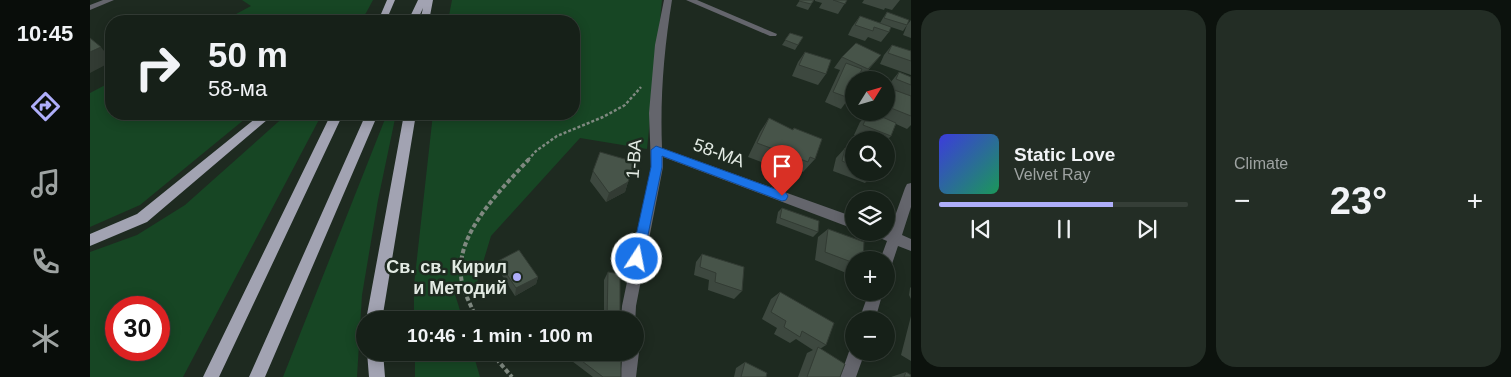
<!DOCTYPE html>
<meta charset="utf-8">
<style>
:root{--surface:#162018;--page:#232d25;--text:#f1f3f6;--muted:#9ea3a2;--line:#353e37;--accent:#afaefa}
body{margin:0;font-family:Arial,sans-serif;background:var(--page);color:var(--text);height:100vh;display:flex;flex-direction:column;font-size:19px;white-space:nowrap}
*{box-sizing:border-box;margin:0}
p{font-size:16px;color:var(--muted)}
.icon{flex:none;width:28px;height:28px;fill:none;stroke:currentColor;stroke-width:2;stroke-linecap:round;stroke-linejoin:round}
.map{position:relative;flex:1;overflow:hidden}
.details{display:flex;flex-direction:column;gap:10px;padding:10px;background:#0c120d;width:600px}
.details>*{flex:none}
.banner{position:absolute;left:15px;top:15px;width:475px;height:105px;border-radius:20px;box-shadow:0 2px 12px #0003,0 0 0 1px var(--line);background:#162018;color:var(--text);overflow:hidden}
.needle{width:32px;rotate:53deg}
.fabs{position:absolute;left:755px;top:71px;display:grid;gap:10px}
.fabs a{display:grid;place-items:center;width:50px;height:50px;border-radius:50%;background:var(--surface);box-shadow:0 2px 12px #0003,0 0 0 1px var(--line);font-size:25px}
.speed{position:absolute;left:15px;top:296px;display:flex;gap:10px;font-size:25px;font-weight:700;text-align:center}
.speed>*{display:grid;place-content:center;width:65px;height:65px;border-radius:50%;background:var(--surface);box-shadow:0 2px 12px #0003,0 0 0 1px var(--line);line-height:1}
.speed .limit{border:8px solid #d22;background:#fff;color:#111}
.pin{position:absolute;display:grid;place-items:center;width:42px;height:42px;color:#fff;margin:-51px -21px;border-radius:50% 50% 50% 0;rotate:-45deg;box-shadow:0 0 5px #0007}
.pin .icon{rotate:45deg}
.me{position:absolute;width:55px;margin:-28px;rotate:11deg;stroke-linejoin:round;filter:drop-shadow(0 0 4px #0008)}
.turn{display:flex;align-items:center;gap:18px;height:105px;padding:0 20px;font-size:22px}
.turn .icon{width:65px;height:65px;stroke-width:2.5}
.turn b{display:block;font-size:35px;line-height:42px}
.big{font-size:38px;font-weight:700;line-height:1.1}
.details .widget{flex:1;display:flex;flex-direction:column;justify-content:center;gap:8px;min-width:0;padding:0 18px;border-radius:20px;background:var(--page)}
.song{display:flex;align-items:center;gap:15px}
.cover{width:60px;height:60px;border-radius:8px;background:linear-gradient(135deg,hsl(240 70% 55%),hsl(150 70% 35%))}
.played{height:5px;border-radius:2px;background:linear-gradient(90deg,var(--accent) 70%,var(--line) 70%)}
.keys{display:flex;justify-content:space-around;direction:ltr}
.heat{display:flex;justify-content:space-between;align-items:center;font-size:28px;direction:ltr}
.details .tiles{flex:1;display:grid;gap:10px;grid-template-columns:repeat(2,1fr)}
.trip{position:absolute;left:266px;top:311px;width:288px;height:50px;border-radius:25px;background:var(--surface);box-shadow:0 2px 12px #0003,0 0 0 1px var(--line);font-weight:700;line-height:50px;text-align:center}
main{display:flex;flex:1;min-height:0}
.tabs{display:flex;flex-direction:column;width:90px;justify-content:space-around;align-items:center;background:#090d0a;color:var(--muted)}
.tabs .icon{width:35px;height:35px}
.tabs .on{color:var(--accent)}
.tabs b{font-size:22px;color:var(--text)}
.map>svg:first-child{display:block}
</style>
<main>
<nav class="tabs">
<b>10:45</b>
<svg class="icon on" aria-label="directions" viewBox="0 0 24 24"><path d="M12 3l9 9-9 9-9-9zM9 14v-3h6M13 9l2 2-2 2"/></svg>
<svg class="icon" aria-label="music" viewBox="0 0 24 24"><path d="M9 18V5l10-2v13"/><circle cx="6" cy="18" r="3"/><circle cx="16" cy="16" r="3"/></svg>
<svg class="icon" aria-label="phone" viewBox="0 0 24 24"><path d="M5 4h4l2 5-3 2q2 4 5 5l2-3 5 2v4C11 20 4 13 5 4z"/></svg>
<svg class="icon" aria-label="climate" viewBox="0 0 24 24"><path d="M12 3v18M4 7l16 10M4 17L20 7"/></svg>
</nav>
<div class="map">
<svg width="821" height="377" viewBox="0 0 821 377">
<rect width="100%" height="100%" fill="#1e2a20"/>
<path fill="#174624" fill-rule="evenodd" d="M152 0H283L276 13 268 21H133L161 6Z
M362 0H572L557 149 490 138 401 236 385 289 363 288 373 320H324V285L343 114H484V21H358Z
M21 82V114H161L50 205 0 227V93Z
M197 114H232L93 377H0V252L47 235 95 205ZM26 308H69V350H26Z
M297 114H306L288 200 272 295 267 377H193Z
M325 353H383L390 377H325Z"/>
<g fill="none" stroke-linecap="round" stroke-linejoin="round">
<path stroke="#7f8980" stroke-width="2.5" stroke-dasharray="3 2" stroke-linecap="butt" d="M438 160 446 151 467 136 513 117 535 105 551 87"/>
<path stroke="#7f8980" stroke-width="4" stroke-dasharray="4.5 2.5" stroke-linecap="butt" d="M387 320C382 307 372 290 371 276 366 232 412 189 439 159
M404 352 409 362 422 377"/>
<path fill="#64656c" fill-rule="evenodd" d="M13 0H24L0 10V5Z
M596 0H607L687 34 686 36H680Z"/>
<path fill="#64656c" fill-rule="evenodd" d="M574 0H582C574 49 570 98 572 148L764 217V229L573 157V167L546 306 545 324V320H531L532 306 561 167 559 113 565 45Z
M821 183V207L812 235 821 239V251L808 246 801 267 796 269V260H790L797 241 785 236 784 232H796V229L800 230 815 188 817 184Z
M779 292H793L785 320H769Z
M764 345V352H775L766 377H750L761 346Z
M545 346 549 352 546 377H530L533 352H545Z"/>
<path fill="#a2a3b2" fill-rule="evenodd" d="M297 0H305L296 21H288Z
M328 0H343L339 21H330L333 8 327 21H318Z
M171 114H184L57 222 0 246V234L47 214Z
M241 114H253L129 377H113Z
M276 114H288L175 377H159Z
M314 114H326L292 320H276Z
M277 352H293L295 377H279Z"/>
</g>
<path fill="#3d483f" d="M710 0H724L718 10 706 6Z
M725 0H757L748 14 729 8 732 3 725 1Z
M774 0H810L802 10 795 8 794 10 772 3Z
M797 12 817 25 813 31 801 27 799 32 791 42 778 37 775 41 758 35 762 27 770 16 790 23 793 18Z
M821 20V38L813 35 817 25Z
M700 33 713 37 705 50 692 45Z
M802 45 821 51V75L790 64 794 55Z
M715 52 736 74 728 85 702 76 708 62Z
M791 55 770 80 768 79 759 98 751 109 735 102 748 74 750 70 744 68 752 57Z
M809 72 821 77V125L817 129 806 124 801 136 796 141V140H776L764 135 770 122 779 113 777 112H796V87H798L800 83Z
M679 118 702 130 704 128 725 159 713 172 710 171 707 175 658 157 670 132Z
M755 148 764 151V172H785L775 183 743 171 746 158Z
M503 171 538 182 535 192 516 202 500 181Z
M692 208 728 232 723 237 686 223 688 212Z
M738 229 764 260V273L761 275 725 260 728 237Z
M612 254 652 291 644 299 618 290 619 280 604 275 606 262Z
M408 261 448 277 446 284 425 296 408 269Z
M518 272 530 320H514V280Z
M821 287V299L819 295 820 288Z
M690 292 736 345 730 349 750 377H708L717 353 723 350 706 339 700 343 684 334 687 328 672 319 681 299Z
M821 316V361L811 355Z
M470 352H505L513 358V352H531V377H503Z
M655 362 676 377H644L646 368Z
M816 372 821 377H801Z"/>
<path fill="#323b33" d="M11 47 21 60V62L0 73V52Z
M538 182 535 192 516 202 519 193Z
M448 277 446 284 425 296 426 288Z"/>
<path fill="#475449" stroke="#323b33" d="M710 0H724L721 4 709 1Z
M743 0H757L755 4Z
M797 12 819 20 817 25 794 18Z
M770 16 801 27 799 32 784 27 783 31 765 25Z
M700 33 713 37 708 45 695 40Z
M0 38 11 47 0 52Z
M766 43 791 55 778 69 752 57Z
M802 45 821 51V61L798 53Z
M715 52 741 60 736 74 709 65Z
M756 63 772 69 767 80H764V88L759 98 743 92Z
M809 72 821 77V85L806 79Z
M796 87 821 96V116L796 106Z
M779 112H781L806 123 801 136 773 125Z
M679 118 703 130 704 128 732 139 725 159 720 157 718 162 667 143Z
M755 148 764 151V166L752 161Z
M510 152 545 162 538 182 519 193 503 171Z
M692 208 729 221 728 232 690 218Z
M738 229 774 242 773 260H764V263L735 252Z
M429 250 448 277 426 288 408 261Z
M612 254 654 267 652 291 625 282 626 273 610 267Z
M518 272 530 274V320H517Z
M690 292 744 323 736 345 712 331 710 337 694 327 696 321 681 312Z
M728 347 755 364 750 377H717Z
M480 352H505L517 361V352H531V377H513Z
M655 362 677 373 676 377H651Z
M816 372 821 375V377H814Z"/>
<path fill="#1a73e8" stroke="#114b97" d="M566 146 696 193 698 196 696 200 692 201 572 156V167L553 259 552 263 547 265 543 263 541 259 561 167V150Z"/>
<circle fill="#afaefa" stroke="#1e2a20" stroke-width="2" cx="427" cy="277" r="5"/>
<g text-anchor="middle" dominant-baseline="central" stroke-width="5" stroke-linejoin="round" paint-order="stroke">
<g font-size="18" fill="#e2eae3" stroke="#1e2a20">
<text transform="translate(629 153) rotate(20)">58-МА</text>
<text transform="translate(544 159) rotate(-86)">1-ВА</text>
</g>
<g font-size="18" font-weight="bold" fill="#e2eae3" stroke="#1e2a20" text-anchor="end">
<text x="417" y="267">Св. св. Кирил<tspan x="417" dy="21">и Методий</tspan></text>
</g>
</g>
</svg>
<div class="fabs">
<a><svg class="needle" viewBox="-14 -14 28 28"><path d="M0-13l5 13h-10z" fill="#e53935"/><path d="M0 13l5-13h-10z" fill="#9ea3a2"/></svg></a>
<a><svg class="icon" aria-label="search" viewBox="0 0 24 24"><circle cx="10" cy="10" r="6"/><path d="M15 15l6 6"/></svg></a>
<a><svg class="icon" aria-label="layers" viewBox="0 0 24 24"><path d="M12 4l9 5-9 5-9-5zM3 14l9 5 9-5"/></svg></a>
<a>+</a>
<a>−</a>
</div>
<div class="speed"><div class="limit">30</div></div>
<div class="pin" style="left:692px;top:196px;background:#d93025"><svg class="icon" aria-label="arrive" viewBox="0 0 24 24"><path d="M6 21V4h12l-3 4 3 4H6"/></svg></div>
<svg class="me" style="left:547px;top:259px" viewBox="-20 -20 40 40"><circle r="17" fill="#1a73e8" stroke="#fff" stroke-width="3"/><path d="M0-11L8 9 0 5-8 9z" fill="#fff"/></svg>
<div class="trip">10:46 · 1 min · 100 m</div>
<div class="banner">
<div class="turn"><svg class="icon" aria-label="right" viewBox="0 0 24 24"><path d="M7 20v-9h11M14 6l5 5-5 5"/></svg><div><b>50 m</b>58-ма</div></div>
</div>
</div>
<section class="details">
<div class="tiles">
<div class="widget">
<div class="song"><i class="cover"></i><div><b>Static Love</b><p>Velvet Ray</p></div></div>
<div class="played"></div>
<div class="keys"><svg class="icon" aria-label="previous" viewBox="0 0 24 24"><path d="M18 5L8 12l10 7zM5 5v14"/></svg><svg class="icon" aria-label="pause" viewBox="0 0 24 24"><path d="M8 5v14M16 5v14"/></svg><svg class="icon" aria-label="next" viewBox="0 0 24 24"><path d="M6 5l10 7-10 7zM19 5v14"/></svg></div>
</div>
<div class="widget"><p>Climate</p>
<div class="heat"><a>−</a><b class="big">23°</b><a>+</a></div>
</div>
</div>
</section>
</main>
